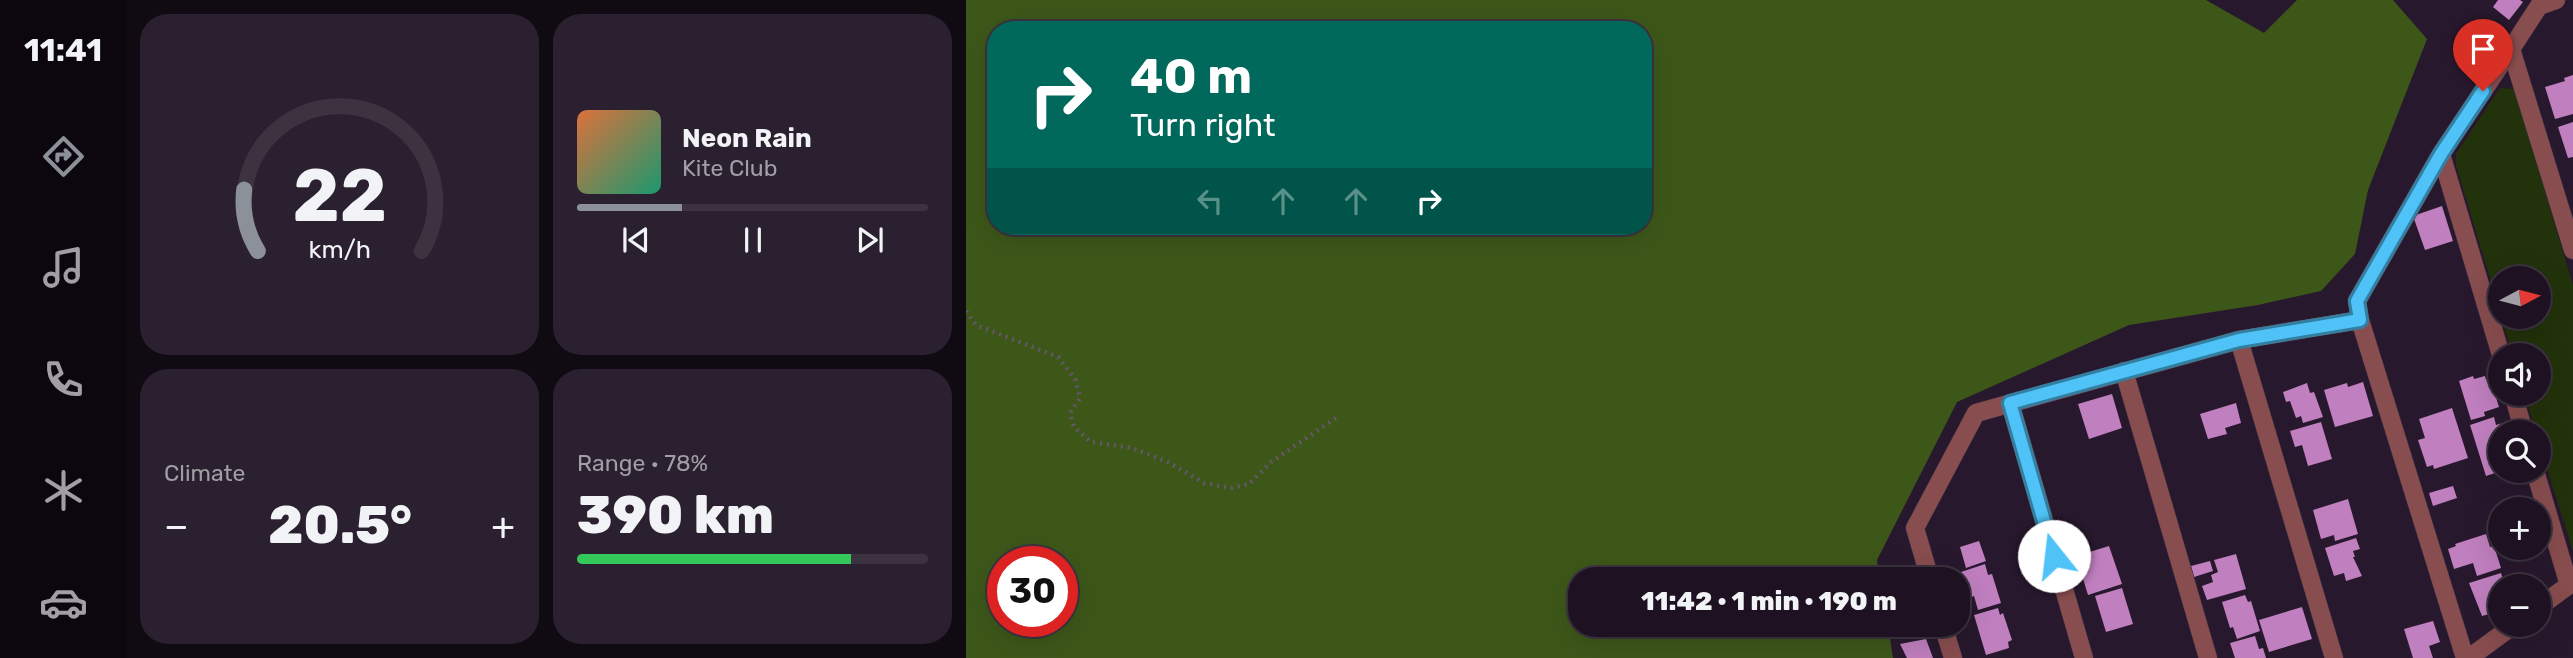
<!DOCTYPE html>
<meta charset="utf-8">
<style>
:root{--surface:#1e1222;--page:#2b202f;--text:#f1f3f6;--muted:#a19ea5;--line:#3c3240;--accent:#8c9099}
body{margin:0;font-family:Rubik,sans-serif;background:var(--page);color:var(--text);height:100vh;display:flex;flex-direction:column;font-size:26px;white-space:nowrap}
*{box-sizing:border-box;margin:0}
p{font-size:23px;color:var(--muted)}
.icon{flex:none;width:38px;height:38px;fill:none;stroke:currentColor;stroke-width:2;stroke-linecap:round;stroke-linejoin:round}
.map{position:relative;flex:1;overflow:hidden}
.drawer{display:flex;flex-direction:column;gap:14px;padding:14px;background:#100a13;width:840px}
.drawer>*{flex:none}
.hud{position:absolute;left:21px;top:21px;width:665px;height:214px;border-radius:28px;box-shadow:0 7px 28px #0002,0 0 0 2px var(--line);background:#00695c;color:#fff;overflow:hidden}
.needle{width:46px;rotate:83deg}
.fabs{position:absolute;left:1522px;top:266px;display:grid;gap:14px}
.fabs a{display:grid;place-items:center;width:63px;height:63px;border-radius:50%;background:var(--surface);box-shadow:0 7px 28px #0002,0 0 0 2px var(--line);font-size:35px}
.speed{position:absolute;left:21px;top:546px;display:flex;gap:14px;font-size:35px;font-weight:700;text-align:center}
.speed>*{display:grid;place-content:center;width:91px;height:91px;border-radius:50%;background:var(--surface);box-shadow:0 7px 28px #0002,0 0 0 2px var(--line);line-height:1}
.speed .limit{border:10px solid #d22;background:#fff;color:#111}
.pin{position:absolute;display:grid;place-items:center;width:60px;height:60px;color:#fff;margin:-72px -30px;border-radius:50% 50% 50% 0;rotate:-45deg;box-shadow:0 0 7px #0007}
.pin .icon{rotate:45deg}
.me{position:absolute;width:77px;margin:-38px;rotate:344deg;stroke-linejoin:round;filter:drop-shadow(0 0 5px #0008)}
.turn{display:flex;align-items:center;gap:24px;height:147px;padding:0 28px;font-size:32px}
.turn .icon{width:91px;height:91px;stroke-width:2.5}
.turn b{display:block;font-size:49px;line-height:60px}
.lanes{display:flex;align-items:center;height:66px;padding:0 28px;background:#0003;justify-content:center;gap:35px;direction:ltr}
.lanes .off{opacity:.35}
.big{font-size:52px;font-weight:800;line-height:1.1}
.drawer .tile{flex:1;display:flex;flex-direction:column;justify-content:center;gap:10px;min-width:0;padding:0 24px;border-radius:28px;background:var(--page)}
.drawer .dial{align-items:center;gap:0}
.dial svg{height:182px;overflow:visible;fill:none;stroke:var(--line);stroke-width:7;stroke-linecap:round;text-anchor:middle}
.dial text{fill:var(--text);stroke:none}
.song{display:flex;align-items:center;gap:21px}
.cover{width:84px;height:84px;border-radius:10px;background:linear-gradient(135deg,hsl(20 70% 55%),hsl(160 70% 35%))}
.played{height:7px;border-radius:4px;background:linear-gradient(90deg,var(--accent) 30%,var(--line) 30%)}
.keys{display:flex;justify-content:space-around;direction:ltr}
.heat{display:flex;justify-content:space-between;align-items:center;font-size:38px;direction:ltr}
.charge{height:10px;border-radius:5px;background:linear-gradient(90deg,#34c759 78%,var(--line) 0)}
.drawer .tiles{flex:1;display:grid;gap:14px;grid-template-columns:repeat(2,1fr)}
.trip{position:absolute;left:602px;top:567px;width:402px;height:70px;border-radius:28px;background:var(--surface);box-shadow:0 7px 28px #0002,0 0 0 2px var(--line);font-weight:800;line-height:70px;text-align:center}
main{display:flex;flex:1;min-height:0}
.dock{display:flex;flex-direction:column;width:126px;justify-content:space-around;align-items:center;background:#0c070e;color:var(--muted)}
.dock .icon{width:49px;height:49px}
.dock .current{color:var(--accent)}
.dock b{font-size:32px;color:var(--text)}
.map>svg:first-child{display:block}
</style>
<main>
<nav class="dock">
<b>11:41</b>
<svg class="icon current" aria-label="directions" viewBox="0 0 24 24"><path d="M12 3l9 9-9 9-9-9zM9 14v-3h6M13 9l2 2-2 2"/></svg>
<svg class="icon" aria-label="music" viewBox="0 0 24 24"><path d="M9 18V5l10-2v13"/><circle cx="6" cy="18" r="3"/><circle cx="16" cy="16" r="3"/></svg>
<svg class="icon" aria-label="phone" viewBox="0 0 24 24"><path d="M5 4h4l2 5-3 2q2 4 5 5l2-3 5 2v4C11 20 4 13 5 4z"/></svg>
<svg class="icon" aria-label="climate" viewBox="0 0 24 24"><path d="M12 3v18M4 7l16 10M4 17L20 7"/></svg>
<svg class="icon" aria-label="car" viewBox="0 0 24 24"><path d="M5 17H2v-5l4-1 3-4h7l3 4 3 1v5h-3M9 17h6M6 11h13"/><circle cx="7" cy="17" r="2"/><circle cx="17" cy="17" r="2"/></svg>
</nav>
<section class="drawer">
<div class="tiles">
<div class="tile dial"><svg viewBox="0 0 100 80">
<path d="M14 69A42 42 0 1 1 86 69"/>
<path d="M14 69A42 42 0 0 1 8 42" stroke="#8c9099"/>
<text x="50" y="56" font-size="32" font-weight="700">22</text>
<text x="50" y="72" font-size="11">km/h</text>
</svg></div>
<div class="tile">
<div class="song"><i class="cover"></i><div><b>Neon Rain</b><p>Kite Club</p></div></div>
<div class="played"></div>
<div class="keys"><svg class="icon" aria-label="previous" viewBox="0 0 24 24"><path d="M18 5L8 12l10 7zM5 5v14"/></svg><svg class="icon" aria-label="pause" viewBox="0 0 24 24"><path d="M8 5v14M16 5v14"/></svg><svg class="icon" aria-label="next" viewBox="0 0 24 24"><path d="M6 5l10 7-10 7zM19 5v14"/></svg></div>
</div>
<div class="tile"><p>Climate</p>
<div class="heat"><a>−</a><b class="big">20.5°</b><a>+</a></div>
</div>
<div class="tile"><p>Range · 78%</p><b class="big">390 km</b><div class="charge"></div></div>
</div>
</section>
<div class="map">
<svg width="1607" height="658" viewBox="0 0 1607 658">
<rect width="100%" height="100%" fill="#28182d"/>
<path fill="#22320a" d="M1534 88 1548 89 1607 285V551L1573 444V432H1570L1558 394H1573V355H1547L1535 317H1573V278H1535V315L1490 165V154Z"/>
<path fill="#3d5719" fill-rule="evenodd" d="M0 0H1240L1298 33 1331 0H1427L1461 39 1402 190 1389 254 1355 291 1292 305 1163 325 991 402 911 560 914 579H614V625H922L927 658H0ZM30 30H677V226H30ZM37 562H96V621H37Z"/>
<path fill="#c07fbf" d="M1532 0H1554L1557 2 1543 20 1527 7Z
M1607 75V114L1589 119 1579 87 1599 81 1598 78Z
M1607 122V157L1602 158 1592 127Z
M1476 206 1487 241 1459 250 1447 216Z
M1507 376 1508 379 1519 376 1520 380 1524 378 1533 407 1518 412 1519 416 1505 420 1493 381Z
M1397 382 1407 416 1369 427 1358 390 1381 383 1382 387Z
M1341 383 1344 393 1348 392 1357 417 1337 423 1335 416 1330 418 1324 401 1320 402 1317 392Z
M1146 394 1156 428 1123 439 1112 404Z
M1270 403 1275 423 1259 428 1261 434 1242 439 1234 414Z
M1486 408 1502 458 1468 469 1467 465 1461 467 1452 440 1459 438 1453 419Z
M1528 417 1530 425 1537 423 1540 432H1535V471L1520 476 1504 425Z
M1355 422 1366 459 1342 466 1336 445 1329 447 1324 431Z
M1487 486 1491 498 1467 506 1463 493Z
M1382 499 1392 534 1369 541 1368 535 1355 539 1347 510Z
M1543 505 1544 509H1535L1534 533 1527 510Z
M1520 534 1524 547 1528 546 1535 568 1511 576 1507 563 1488 569 1482 549 1490 546 1489 544Z
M1390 538 1394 549 1387 551 1389 557H1387L1396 576 1380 581 1378 573 1368 576 1359 548Z
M1013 541 1020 561 1000 568 994 547Z
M1143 546 1156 584 1122 595 1114 569 1108 571 1104 558Z
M1270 554 1280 589 1241 600 1236 586 1247 582 1245 575 1252 572 1248 560Z
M1244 561 1247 571 1228 577 1225 566Z
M1019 564 1022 575 1026 574 1035 603 1012 610 1008 596 1003 598 995 572Z
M1535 573 1539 586H1535V608L1530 609 1531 612 1516 616 1503 583Z
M1156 588 1167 624 1140 632 1129 596Z
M1279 595 1282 602 1285 601 1294 631 1271 639 1267 627 1264 628 1256 602Z
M1336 607 1346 639 1303 652 1293 620Z
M1032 608 1034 615 1037 613 1046 640 1042 642 1043 648 1020 655 1008 615Z
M1467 621 1474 642 1463 646 1467 658H1447L1438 629Z
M1289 636 1293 649 1297 648 1300 658H1269L1264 643Z
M960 639 967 658H941L934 644Z"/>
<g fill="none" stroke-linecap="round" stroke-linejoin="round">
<defs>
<path id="minor" d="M1545 49 1607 250
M1475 154 1535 355
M1273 340 1368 658
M1158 371 1242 658
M1547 394 1558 432
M1044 403 1118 658
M1569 471 1603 585
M964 579 949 528 1010 413 1273 340 1394 320
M1573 607 1607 582
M977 625 987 658
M1499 658 1394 320 1391 301 1475 154 1545 49 1573 6 1590 0
M1503 658 1548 625"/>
</defs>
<use href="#minor" stroke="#423347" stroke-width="19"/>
<path stroke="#65576a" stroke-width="4.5" stroke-dasharray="2 5" stroke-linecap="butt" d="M0 311 10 325 92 357 109 379 114 398 104 413 108 427 125 442 166 448 202 462 238 483 265 488 283 484 305 462 370 418"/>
<use href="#minor" stroke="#884d4e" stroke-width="18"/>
</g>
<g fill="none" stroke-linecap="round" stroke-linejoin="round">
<defs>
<path id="route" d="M1088 556 1044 403 1273 340 1394 320 1391 301 1475 154 1517 91"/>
</defs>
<use href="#route" stroke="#337fa1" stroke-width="18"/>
<use href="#route" stroke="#4fc3f7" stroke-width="12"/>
</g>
</svg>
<div class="fabs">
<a><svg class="needle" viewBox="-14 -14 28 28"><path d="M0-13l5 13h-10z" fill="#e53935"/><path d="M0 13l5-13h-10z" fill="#a19ea5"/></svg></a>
<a><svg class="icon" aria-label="sound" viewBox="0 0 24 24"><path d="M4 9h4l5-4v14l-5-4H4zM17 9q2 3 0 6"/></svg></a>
<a><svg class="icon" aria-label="search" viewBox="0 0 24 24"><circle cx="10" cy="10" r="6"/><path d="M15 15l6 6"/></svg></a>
<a>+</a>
<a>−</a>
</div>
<div class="speed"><div class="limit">30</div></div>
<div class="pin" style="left:1517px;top:91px;background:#d93025"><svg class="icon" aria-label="arrive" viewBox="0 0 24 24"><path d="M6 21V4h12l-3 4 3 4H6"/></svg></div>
<svg class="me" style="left:1088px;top:556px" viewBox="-20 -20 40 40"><circle r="19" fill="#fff"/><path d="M0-13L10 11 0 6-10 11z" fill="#4fc3f7"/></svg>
<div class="trip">11:42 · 1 min · 190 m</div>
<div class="hud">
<div class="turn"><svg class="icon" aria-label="right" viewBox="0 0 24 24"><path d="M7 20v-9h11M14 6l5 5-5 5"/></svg><div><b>40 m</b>Turn right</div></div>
<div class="lanes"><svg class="icon off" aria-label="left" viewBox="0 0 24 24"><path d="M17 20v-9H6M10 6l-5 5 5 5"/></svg><svg class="icon off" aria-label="ahead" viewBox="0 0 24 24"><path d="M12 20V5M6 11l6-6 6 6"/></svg><svg class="icon off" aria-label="ahead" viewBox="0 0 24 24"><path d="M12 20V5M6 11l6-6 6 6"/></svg><svg class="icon" aria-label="right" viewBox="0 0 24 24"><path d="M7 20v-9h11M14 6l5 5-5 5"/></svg></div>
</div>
</div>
</main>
